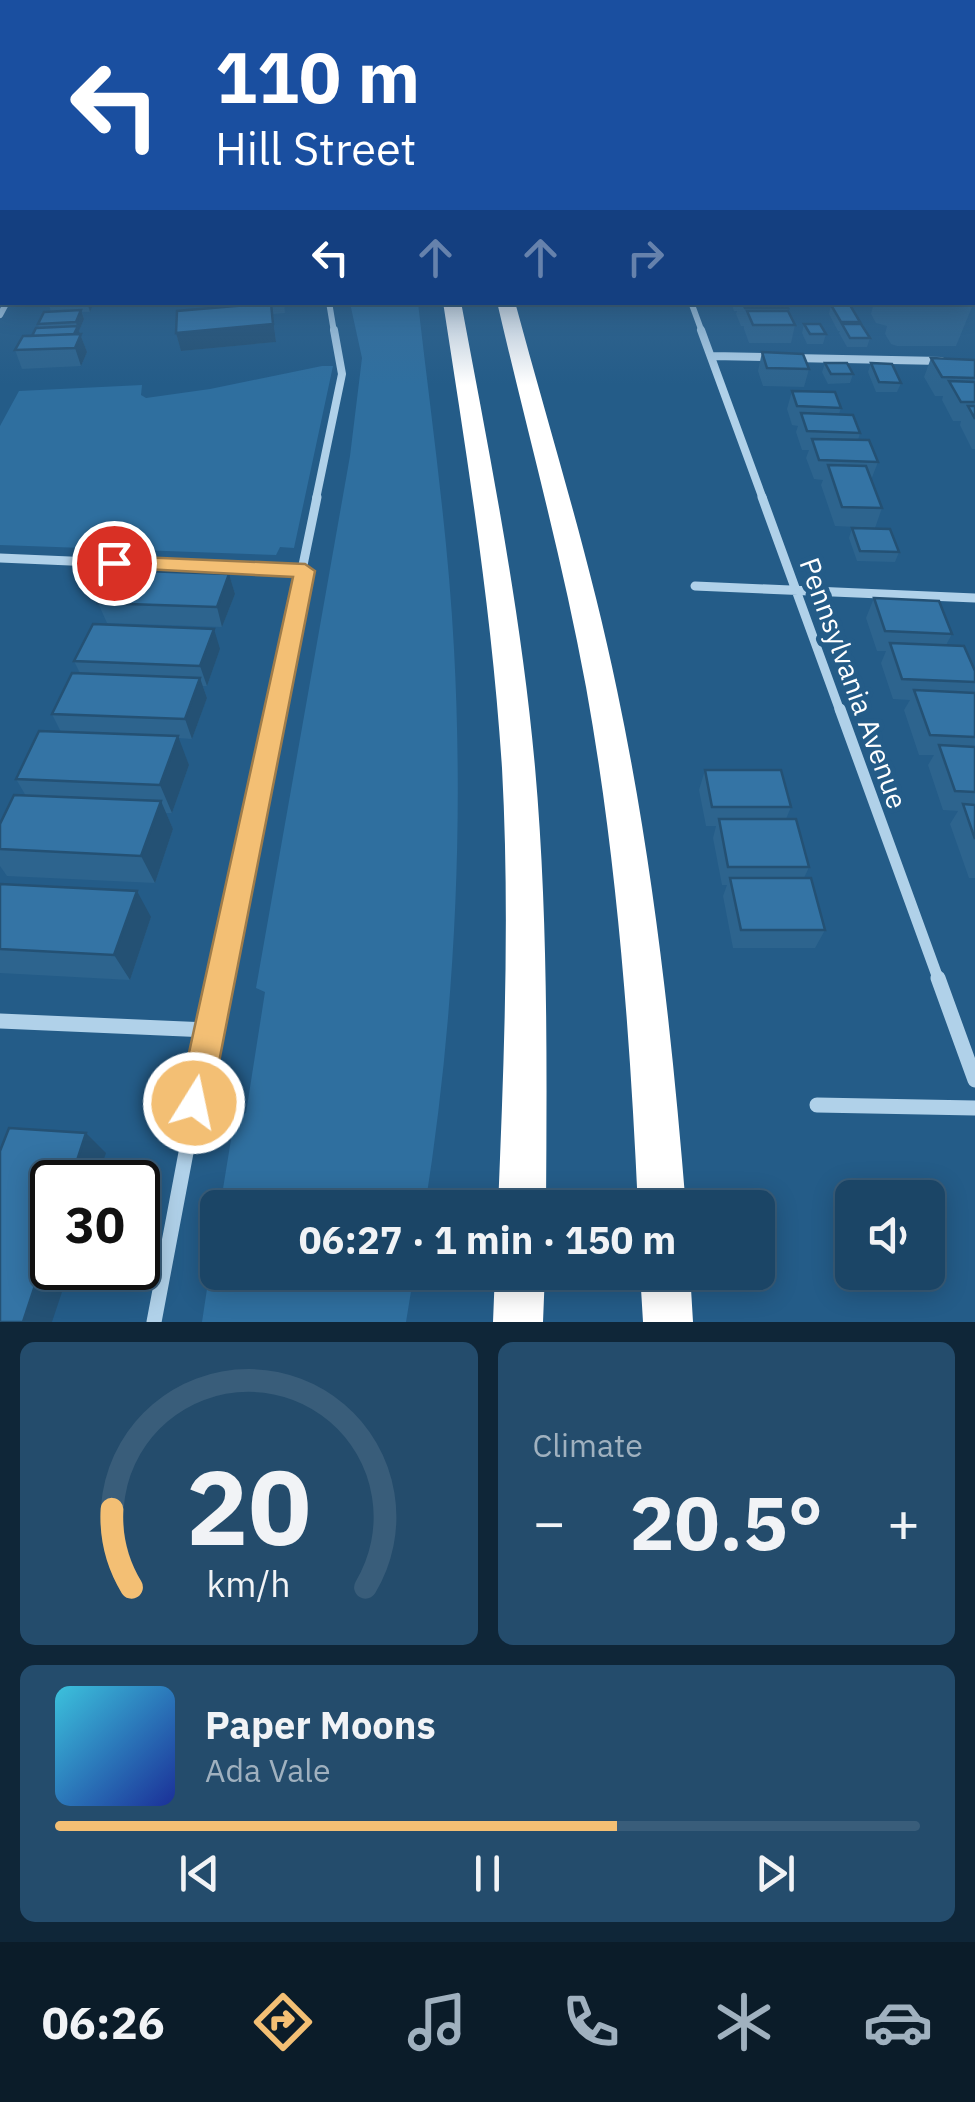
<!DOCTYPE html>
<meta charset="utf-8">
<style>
:root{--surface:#1b4566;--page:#244c6c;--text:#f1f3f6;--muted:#a0b1bf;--line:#395d7a;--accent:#f3bf74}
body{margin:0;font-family:"IBM Plex Sans",sans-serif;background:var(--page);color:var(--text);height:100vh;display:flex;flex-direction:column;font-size:38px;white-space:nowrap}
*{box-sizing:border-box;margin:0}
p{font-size:32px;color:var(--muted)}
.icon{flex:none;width:55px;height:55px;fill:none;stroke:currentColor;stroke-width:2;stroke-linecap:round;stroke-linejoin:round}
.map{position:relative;height:1322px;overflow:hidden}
.details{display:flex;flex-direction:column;gap:20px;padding:20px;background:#0f2638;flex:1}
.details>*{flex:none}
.hud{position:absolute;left:0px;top:0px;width:975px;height:305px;box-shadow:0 5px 25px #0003,0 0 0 2px var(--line);background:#1a4fa0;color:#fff;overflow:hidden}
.fabs{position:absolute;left:835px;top:1180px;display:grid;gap:20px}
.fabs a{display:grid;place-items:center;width:110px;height:110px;border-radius:15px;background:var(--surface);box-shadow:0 5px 25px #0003,0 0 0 2px var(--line);font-size:50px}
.speed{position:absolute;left:30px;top:1160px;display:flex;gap:20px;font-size:50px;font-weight:700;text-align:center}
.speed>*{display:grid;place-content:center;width:130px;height:130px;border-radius:50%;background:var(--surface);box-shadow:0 5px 25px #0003,0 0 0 2px var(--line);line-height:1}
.speed .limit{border:5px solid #111;border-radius:15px;background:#fff;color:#111}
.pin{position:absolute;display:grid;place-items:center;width:85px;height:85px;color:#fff;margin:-42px;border:5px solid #fff;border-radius:50%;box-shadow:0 2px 10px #0007}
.me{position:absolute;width:110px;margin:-55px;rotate:10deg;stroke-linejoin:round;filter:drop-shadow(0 0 8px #0008)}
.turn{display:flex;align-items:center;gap:35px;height:210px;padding:0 50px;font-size:45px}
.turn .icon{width:130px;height:130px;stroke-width:2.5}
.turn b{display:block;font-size:70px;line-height:85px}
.lanes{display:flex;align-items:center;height:95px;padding:0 50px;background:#0003;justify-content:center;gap:50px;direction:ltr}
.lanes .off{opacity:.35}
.big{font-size:75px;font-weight:700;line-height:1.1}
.details .card{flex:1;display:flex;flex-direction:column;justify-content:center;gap:15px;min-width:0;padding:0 35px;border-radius:15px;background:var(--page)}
.details .dial{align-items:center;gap:0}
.dial svg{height:260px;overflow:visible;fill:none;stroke:var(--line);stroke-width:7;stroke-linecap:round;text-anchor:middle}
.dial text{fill:var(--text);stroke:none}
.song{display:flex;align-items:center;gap:30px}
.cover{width:120px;height:120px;border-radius:15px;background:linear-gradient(135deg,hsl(190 70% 55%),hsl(230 70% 35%))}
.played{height:10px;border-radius:5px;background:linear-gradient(90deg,var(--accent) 65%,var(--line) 65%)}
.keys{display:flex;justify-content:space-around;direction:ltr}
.heat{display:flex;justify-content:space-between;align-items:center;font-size:55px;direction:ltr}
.details .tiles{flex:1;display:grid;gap:20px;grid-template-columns:1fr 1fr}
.card:last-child{grid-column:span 2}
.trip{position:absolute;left:200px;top:1190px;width:575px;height:100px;border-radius:15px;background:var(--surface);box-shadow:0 5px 25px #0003,0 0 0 2px var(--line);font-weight:700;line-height:100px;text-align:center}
.dock{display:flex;height:160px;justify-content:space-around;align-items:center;background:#0b1c29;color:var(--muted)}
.dock .icon{width:70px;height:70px}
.dock .current{color:var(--accent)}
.dock b{font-size:45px;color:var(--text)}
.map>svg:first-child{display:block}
</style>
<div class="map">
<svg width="975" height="1322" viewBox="0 0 975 1322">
<rect width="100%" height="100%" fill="#245c88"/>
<path fill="#2f6f9f" d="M350 303H418C431 417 448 534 454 649 464 836 454 1023 425 1207H220L235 1115 246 1113 265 992 256 988 350 456 362 358Z
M322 366H333L294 548 280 547 276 555 0 545V426L19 391 142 385 141 395 146 398 210 389Z
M217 1223 218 1272 414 1273 406 1322H202Z"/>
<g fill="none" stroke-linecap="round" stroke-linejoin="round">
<path stroke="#b0d1e9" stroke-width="6" d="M329 302 334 332
M691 302 702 332
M0 315 7 302"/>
<path stroke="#b0d1e9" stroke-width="8" d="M701 330 763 499
M712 356 771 357
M793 358 941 361
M316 499 342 374 334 330"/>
<path stroke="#b0d1e9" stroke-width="9" d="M762 497 840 711
M0 558 305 571
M695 586 975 598
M273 711 317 497"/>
<path stroke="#b0d1e9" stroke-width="11" d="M840 709 939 981
M218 981 274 709"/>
<path stroke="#b0d1e9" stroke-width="15" d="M938 978 975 1080
M0 1021 208 1030
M817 1105 975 1108
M154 1322 219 978"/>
<path stroke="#daebf8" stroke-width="20" d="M0 211 2 210"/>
<path fill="#f3f9fe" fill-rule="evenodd" d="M972 284H975V296L972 295Z"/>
<path fill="#fff" fill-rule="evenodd" d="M443 302H461C490 457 521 611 535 767 548 914 547 1061 546 1208H498C504 1061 510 915 502 768 492 612 467 457 443 302Z
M497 302H515C550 432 590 559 617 690 653 861 672 1034 686 1208H638C630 1033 617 859 586 687 562 557 527 431 497 302Z
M495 1272H545L543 1322H493Z
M640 1272H690L693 1322H643Z"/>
</g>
<path fill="#2d648e" d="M48 302H94L90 312H82L84 319 79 331 87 352 81 366 22 369 15 350 39 328 38 324 51 312Z
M284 302 285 313 273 314 276 342 181 351 176 333 254 304Z
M731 302H785L788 308 787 311 795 325 791 343H749L744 329V326H741L736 314 737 311H734Z
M874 302H974L956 346H897L891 344 885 334 887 326 876 323 871 314Z
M831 305 860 322 859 324 870 338 867 347H847L839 333 840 331H838L829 314Z
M804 324 826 334 823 344H807L802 333Z
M762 352 809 369 804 387 763 386 758 371Z
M931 358 975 360V449H972L960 425 961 421H953L942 400 943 396H935L924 377Z
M825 363 853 374 850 383 828 384 822 372Z
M871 363 901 383 897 392H876L868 372Z
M792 391 841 408 839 414 860 433 858 440 878 462 871 480 882 508 875 528 835 526 821 485 823 480 814 479 806 458 809 450H802L796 432 798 426 792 425 787 409Z
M852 528 899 552 895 562 857 561 849 538Z
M229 574 235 594 222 627 107 623 98 603Z
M874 598 952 634 946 645 975 671V690L974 693H975V878H969L950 824 958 811 943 810 928 765 934 755H919L904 710 910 700 893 699 881 663 886 651H877L866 618Z
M220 649 207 686H203L207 698 192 739 178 738 189 765 172 813H166L173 829 155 883 7 876 0 866V824L26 796 16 779 61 732 52 714 80 673 74 661Z
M705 770 791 807 786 819 809 867 804 878 825 930 815 948H733L723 896 727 885H722L713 838 716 826H706L699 790Z
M0 884 151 917 130 980 0 973Z"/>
<path fill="#245174" d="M87 302H94L90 312Z
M271 303 276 342 181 351 176 333Z
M81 310 84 319 79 331 87 352 81 366 72 339 77 327 76 322Z
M229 574 235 594 222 627 217 607Z
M214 629 220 649 207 686 200 666Z
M200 678 207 698 192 739 185 719Z
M178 736 189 765 172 813 160 785Z
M161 801 173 829 155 883 141 856Z
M137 891 151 917 130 980 114 955Z
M86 1133 106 1153 96 1182H70Z
M52 1234V1268H70L52 1322H23Z"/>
<path fill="#3474a5" stroke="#245174" stroke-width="2.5" d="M254 302H283V304H254Z
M742 302H785L788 308H745Z
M271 303 273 324 176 333 177 311Z
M831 305H850L860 322H841Z
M81 310 76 322 38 324 44 312Z
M747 311H788L795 325H753Z
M804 324H820L826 334H810Z
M842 324H861L870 338H850Z
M78 326 74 334 32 336 36 328Z
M81 334 75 348 15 350 23 336Z
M762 352 803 354 809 369 767 368Z
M931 358 975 360V378L942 377Z
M825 363H847L853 374H831Z
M871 363 892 364 901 383 879 382Z
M949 381 975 382V402H961Z
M792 391 835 392 841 408 797 406Z
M968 406H975V419Z
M801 413 853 415 860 433 807 431Z
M812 439 869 440 878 462 819 460Z
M828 465 866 466 882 508 842 507Z
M852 528 890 529 899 552 860 551Z
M115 570 229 574 217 607 98 603Z
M874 598 939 601 952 634 885 631Z
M93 624 214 629 200 666 74 661Z
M890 643 964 646 975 671V682L902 679Z
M72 673 200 678 185 719 52 714Z
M914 690 975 693V737L930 735Z
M39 731 178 736 160 785 16 779Z
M939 745 975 747V792L955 791Z
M705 770H781L791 807H712Z
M14 795 161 801 141 856 0 849V824Z
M963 804 975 805V839Z
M719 819H796L809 867H728Z
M730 878H811L825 930H741Z
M0 884 137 891 114 955 0 949Z
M9 1128 86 1133 70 1182H52V1234L23 1322H0V1151Z"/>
<linearGradient id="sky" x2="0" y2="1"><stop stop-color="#14334b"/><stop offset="0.52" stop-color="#3f6c96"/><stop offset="1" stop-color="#3f6c96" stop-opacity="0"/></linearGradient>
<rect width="975" height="385" fill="url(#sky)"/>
<path fill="#f3bf74" stroke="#9e7c4b" stroke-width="2.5" d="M114 556 305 564 315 571 211 1103 206 1115 194 1120 182 1115 178 1103 293 577 107 567 104 563Z"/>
<g text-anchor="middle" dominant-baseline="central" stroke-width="10" stroke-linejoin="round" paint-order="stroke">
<g font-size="28" fill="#fff" stroke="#245c88">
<text transform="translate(854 683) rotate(70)">Pennsylvania Avenue</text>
</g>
</g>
</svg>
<div class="fabs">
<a><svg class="icon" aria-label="sound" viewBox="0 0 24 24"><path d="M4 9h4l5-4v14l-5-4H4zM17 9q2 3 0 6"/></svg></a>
</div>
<div class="speed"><div class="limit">30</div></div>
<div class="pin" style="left:114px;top:563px;background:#d93025"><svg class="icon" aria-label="arrive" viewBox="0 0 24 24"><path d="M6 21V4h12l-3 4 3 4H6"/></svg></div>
<svg class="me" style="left:194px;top:1103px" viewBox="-20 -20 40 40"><circle r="17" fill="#f3bf74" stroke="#fff" stroke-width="3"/><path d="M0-11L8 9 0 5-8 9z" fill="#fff"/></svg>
<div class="trip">06:27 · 1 min · 150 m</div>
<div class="hud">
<div class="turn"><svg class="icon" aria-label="left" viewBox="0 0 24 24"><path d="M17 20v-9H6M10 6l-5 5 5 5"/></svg><div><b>110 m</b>Hill Street</div></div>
<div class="lanes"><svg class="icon" aria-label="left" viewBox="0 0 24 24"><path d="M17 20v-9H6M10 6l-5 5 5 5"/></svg><svg class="icon off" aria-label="ahead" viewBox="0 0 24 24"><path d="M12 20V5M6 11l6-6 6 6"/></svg><svg class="icon off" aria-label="ahead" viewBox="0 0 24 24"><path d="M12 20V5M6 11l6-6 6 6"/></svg><svg class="icon off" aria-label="right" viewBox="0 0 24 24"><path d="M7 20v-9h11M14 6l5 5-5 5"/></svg></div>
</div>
</div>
<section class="details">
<div class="tiles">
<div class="card dial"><svg viewBox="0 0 100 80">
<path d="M14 69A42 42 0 1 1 86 69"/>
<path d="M14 69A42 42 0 0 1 8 45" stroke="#f3bf74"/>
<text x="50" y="56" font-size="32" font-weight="700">20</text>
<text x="50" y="72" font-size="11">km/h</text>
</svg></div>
<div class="card"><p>Climate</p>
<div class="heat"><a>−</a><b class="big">20.5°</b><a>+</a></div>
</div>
<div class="card">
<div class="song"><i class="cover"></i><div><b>Paper Moons</b><p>Ada Vale</p></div></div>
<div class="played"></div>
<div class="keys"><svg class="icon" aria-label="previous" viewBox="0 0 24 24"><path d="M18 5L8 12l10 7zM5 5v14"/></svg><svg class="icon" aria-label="pause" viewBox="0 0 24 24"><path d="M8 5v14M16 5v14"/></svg><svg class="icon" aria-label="next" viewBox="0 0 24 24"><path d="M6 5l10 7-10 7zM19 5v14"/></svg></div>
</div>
</div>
</section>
<nav class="dock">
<b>06:26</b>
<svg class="icon current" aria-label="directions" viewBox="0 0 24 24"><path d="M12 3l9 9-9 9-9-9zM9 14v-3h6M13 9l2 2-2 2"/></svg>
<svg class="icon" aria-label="music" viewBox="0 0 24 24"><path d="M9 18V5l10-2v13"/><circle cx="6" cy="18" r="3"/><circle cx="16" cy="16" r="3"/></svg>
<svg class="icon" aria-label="phone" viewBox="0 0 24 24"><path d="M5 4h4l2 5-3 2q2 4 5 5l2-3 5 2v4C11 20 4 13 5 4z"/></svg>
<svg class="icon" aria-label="climate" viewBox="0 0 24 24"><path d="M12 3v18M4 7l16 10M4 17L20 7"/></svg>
<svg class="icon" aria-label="car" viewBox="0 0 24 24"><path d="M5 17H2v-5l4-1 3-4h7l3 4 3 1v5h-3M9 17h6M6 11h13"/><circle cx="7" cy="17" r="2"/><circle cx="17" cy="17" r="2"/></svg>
</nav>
